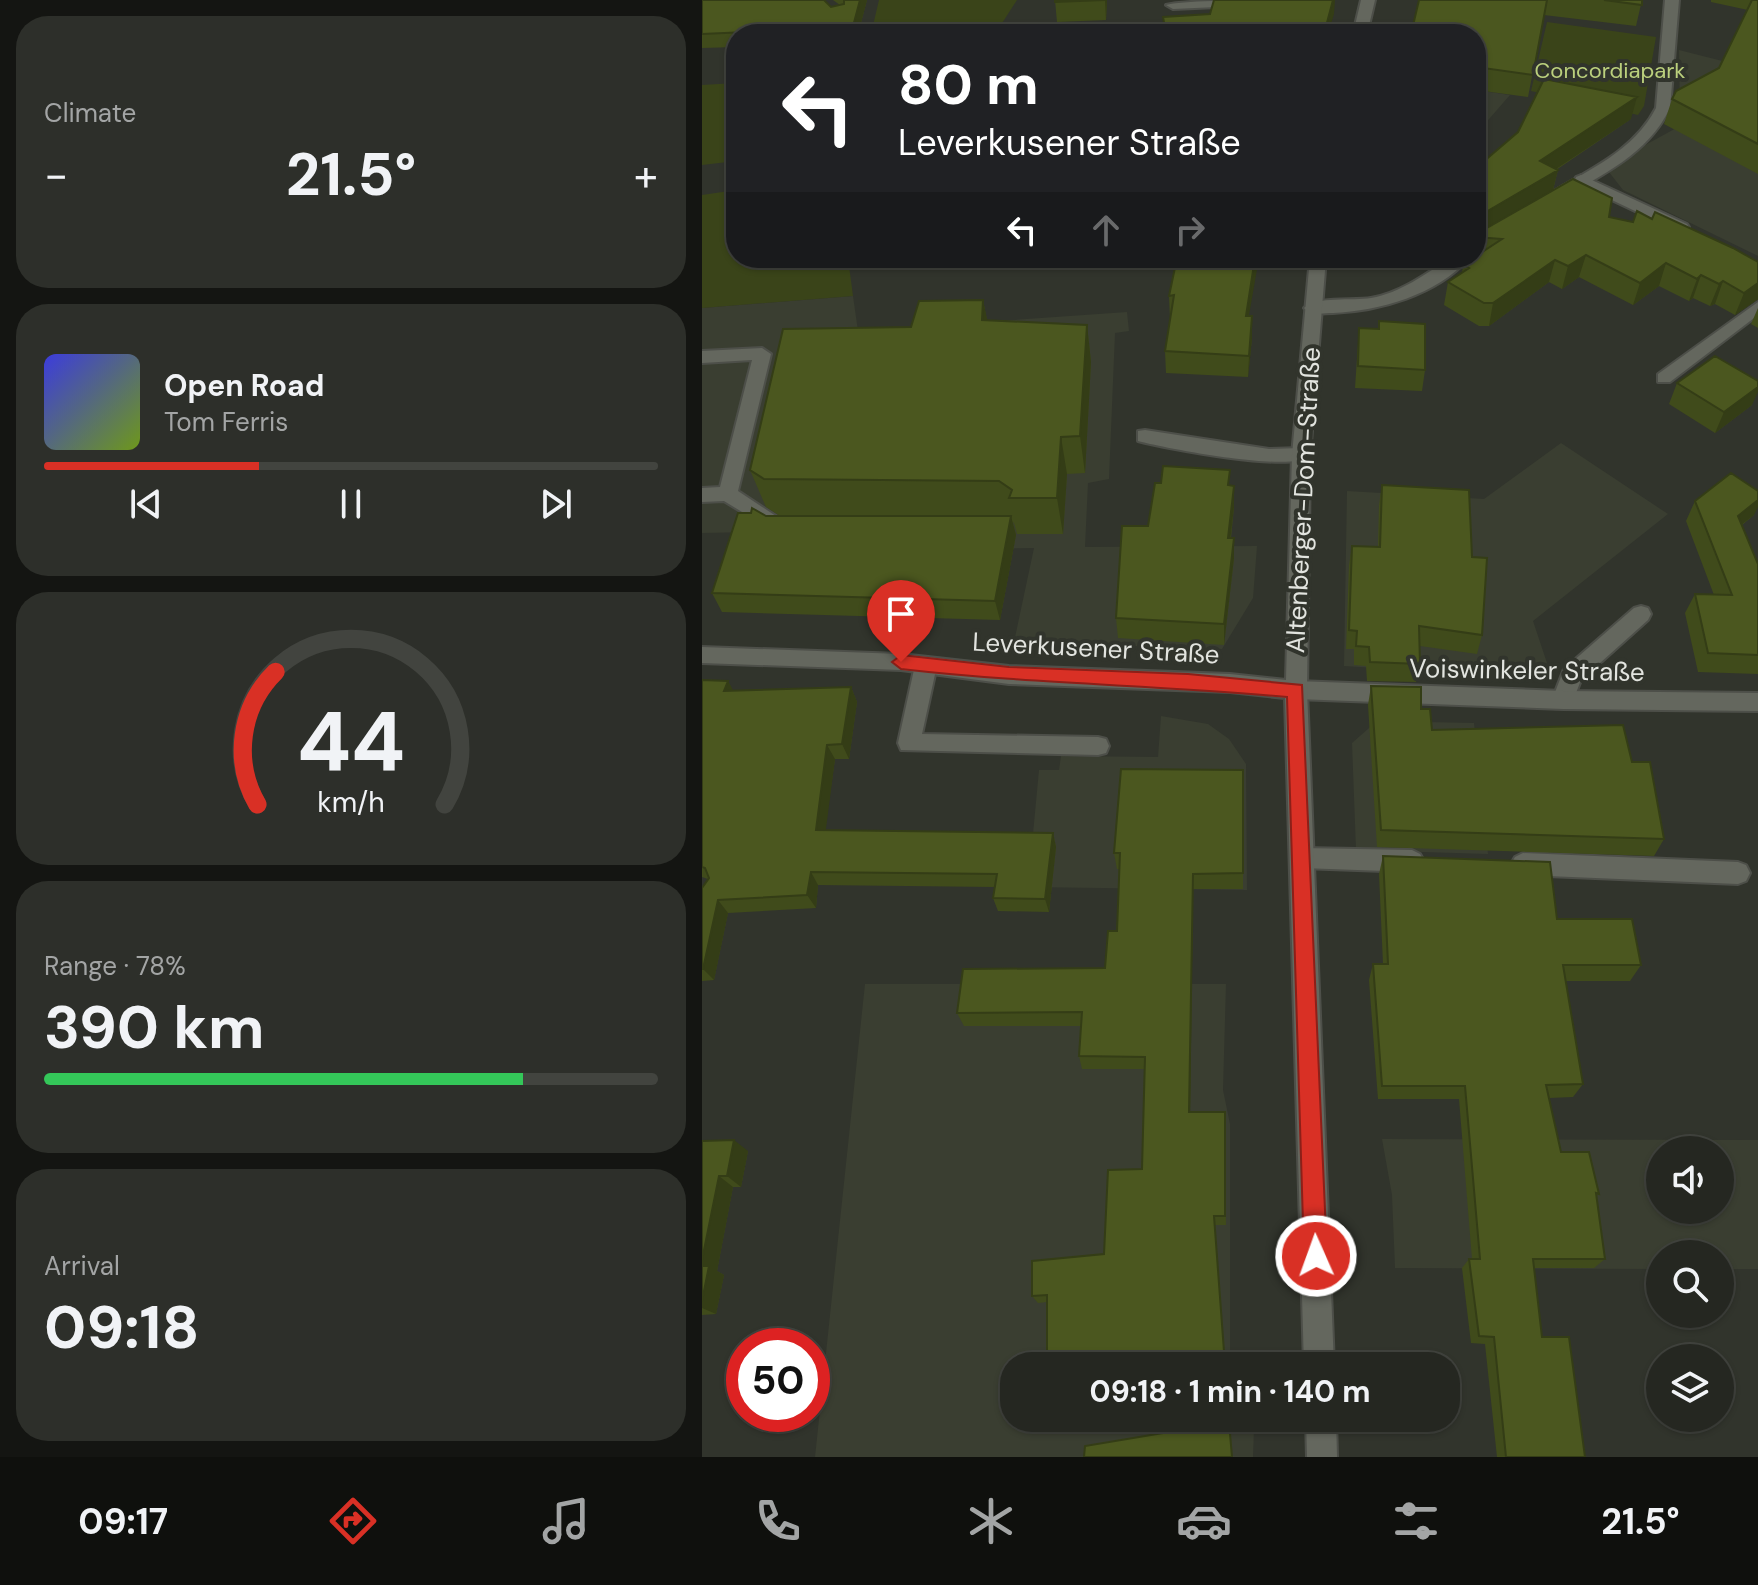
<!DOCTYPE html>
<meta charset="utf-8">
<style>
:root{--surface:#252721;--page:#2d2f2a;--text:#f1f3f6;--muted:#a3a5a5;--line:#42443f;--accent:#d93025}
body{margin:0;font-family:"DM Sans",sans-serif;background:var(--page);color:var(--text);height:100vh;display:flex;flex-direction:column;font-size:30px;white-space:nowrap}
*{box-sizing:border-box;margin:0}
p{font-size:26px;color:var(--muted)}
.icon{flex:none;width:44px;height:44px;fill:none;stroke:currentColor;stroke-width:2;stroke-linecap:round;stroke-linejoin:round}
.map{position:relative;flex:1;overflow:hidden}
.details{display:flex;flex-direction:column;gap:16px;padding:16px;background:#141512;width:702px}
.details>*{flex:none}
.top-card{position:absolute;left:24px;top:24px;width:760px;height:244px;border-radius:32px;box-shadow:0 2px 6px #0004,0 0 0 2px var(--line);background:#202124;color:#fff;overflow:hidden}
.controls{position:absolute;left:944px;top:1136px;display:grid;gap:16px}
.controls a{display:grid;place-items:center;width:88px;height:88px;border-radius:50%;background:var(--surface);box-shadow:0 2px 6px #0004,0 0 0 2px var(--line);font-size:40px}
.speed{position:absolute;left:24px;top:1328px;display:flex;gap:16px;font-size:40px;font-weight:700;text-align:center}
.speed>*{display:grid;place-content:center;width:104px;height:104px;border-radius:50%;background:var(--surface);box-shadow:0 2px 6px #0004,0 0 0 2px var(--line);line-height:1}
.speed .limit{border:12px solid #d22;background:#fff;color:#111}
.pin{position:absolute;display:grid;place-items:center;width:68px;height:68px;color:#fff;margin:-82px -34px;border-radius:50% 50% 50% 0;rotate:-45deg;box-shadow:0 0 8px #0007}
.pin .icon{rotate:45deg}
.me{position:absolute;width:88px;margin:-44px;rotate:358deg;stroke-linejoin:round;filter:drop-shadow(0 0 6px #0008)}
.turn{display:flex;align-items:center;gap:28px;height:168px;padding:0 40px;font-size:36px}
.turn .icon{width:104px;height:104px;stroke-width:2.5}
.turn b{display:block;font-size:56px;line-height:68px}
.lanes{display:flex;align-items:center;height:76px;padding:0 40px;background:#0003;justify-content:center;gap:40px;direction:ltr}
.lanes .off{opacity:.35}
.big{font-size:60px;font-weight:700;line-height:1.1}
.details .widget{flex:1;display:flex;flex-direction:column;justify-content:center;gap:12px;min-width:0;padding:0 28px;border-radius:32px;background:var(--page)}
.details .dial{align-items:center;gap:0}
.dial svg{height:208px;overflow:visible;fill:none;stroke:var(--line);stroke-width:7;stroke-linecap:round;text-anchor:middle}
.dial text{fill:var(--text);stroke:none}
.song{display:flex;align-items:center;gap:24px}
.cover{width:96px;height:96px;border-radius:12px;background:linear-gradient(135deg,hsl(240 70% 55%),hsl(80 70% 35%))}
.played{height:8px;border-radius:4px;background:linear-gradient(90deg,var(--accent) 35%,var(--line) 35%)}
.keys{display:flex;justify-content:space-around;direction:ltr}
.heat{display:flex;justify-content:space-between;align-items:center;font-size:44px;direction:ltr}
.charge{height:12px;border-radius:6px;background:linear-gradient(90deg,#34c759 78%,var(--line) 0)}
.trip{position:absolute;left:298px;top:1352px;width:460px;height:80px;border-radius:32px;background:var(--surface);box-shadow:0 2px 6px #0004,0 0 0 2px var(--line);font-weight:700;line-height:80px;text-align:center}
.tab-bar{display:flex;height:128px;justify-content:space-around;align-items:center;background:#0f100d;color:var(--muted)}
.tab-bar .icon{width:56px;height:56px}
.tab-bar .current{color:var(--accent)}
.tab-bar b{font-size:36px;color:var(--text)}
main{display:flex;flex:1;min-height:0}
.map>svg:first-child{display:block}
</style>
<main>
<section class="details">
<div class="widget"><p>Climate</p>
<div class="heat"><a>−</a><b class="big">21.5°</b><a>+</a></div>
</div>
<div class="widget">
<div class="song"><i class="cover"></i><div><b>Open Road</b><p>Tom Ferris</p></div></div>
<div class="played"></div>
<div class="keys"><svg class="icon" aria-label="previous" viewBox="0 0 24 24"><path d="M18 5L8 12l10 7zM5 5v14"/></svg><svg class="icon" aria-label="pause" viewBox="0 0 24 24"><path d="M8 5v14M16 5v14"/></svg><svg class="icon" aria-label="next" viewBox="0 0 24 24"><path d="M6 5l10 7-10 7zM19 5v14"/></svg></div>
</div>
<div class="widget dial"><svg viewBox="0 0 100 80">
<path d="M14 69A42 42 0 1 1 86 69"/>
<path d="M14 69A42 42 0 0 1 21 18" stroke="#d93025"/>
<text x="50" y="56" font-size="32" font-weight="700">44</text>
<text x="50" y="72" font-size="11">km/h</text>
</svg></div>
<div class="widget"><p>Range · 78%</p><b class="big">390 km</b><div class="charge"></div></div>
<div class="widget"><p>Arrival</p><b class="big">09:18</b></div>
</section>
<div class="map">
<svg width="1056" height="1457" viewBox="0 0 1056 1457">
<rect width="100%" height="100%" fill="#31342c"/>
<path fill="#3a3e31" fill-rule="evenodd" d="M977 50 1056 70V256L921 190 903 167 978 126Z
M774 90 808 95 774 134Z
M151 296 156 331 425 312 427 331 413 333 407 479 386 483 383 547 555 546 551 598 520 649 312 642 332 548 104 550V531L0 533V308Z
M859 443 966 514 831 621 849 675 674 673V668L642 666 645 491 782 499Z
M459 716 506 724 527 739 544 764 545 890 326 887 337 770H357L359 756 456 757Z
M675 721 772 723 786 854 654 850 650 743Z
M163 984H524L521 1090 528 1124V1366H312V1418H528V1431L552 1429 551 1457H113Z
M680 1139 1056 1140V1269H1018V1254H958V1269L693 1268 690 1195ZM958 1150H1018V1210H958Z"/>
<path fill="#3a4419" d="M177 0H315L293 34H169Z
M845 22 954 37 942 106 936 115 829 91Z
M34 83V161L0 165V85Z
M34 190V258H146L151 296 0 308V195Z"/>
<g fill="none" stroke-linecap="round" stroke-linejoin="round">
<defs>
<path id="service" d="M586 0 579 4 471 9 464 5C482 0 561 0 586 0Z
M879 175 985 224 987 227 973 230 874 183V177Z
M1056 302V315L968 382H956V374Z
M60 348 69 354 36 491 80 520 83 525 73 532 22 501 0 502V488L18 487 50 360 0 363V351Z
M443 430 567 449 599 448 608 455C595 474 462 448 436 441V431Z
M939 606 946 608 949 614 946 620 879 680 869 706H853L850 700 862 669 932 608Z
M224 657 235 665 220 734 396 737 404 739 407 746 404 753 396 755 199 750 196 743 213 665Z
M600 848 710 850 718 854 722 861 718 868 710 872 600 868 592 865 588 858 592 851Z
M821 853 1036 862 1044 865 1048 873 1044 881 1036 884 821 875 813 871 809 864 813 857Z"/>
<path id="minor" d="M963 0H977L968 108C946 154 900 175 857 200H847V194C886 170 932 151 954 108Z
M748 258H767C735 295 677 311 631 313 620 313 609 316 602 308 614 296 651 301 669 298 698 293 724 274 748 258Z
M594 681 861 691 1056 693V711L861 709 594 699 586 696 583 690 586 684Z"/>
<path id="secondary" d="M659 0H673L665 34H651Z
M608 258H624L608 455 605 690 632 1366H602L583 698 528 692 307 684 199 670 0 663V647L199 654 307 666 528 674 584 680 590 455Z
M604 1418H634L635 1457H605Z"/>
</defs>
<use href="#service" stroke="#4d4f49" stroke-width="4"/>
<use href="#minor" stroke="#4d4f49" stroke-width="4"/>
<use href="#secondary" stroke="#4d4f49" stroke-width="4"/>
<use href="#service" fill="#64675e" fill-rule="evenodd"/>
<use href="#minor" fill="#64675e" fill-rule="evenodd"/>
<use href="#secondary" fill="#64675e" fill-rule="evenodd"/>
</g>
<path fill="#404b1b" d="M0 0 129 7 138 5 131 0H165L156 34H34V47L0 48Z
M353 0H405L404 20 355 22Z
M717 0H940L934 26 842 15 826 97 774 90V34Z
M1009 0H1056V174L962 124 970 99 1017 68 1046 10 1009 2Z
M929 119 854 170H856L851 190 907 217 931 222 950 219 1056 262V299L1033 315 1013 304 1008 306 991 298 987 301 957 286 931 305 877 277 860 289 847 282 787 326H777L742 305 746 282 760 273 761 265 770 259 769 258H774V168Z
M475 258 547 316 550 338 546 377 464 373 463 351 468 318 467 296Z
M281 300 285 320 385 325 389 362 383 473 365 474 361 534H315L312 523 311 522 314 535 298 620 20 612 10 593 64 516H78L64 507 48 470 209 327Z
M1056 308V328L1049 324Z
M657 328 723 370 720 391 653 388Z
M975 383 1050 405 1013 433 967 404Z
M528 485 532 486V507L529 538 532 558 522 645 416 638 414 618 446 526Z
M680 485 770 557 780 635 775 654 718 646V664L714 682 665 681 664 666 652 665V649H644L647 565 650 546 676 547 677 505Z
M993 501 1052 515 1040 525 1056 564V674L996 672 983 613 993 594 1012 595 984 521Z
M0 680 26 681 31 691 149 687 155 702 147 759H133L123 830 351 833 354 847 347 912 296 911 291 898 293 887 116 885 114 908 26 913 12 980 0 981V888L6 879 0 877Z
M669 686 719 709 730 730 930 762 962 839 952 856 675 847 666 705Z
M541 770V889H491L488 1112H523L524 1225H512L523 1366H347L345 1365V1302L336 1303 330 1296 402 1254 440 1169 443 1069H380L377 1056 379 1026H262L255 1013 403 968 415 931 417 869H415L412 853Z
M681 856 855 919 939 965 928 981H864L881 1084 871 1097 847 1098 859 1152 897 1194 894 1196 903 1259 892 1268H832L840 1337 883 1457H795L783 1344 769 1343 760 1268 767 1259H770L757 1099H676L667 980 671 964H681L677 874Z
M0 1141 46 1151 39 1187H31L15 1271 22 1275 14 1314 0 1315Z"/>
<path fill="#343d16" d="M158 0H165L156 34H149Z
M403 0H405L404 20Z
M631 0H633L632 14 626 34H622Z
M935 97 929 119 833 183 856 170 850 193 774 238 777 216 838 161Z
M884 255 877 277 860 289 866 266Z
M553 258H557L543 338 544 316Z
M853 260 847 282 787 326 791 303Z
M964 263 957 286 931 305 938 283Z
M999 275 991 298 987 301 995 279Z
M1021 281 1013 304 1008 306 1017 284Z
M1056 283V299L1033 315 1042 293Z
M281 300 289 338 280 320Z
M550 316V338L546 377 547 356Z
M385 325 389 362 383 473 378 436Z
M1056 387V392L1050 405 1013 433 1022 412Z
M359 437 365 474 361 534 355 498Z
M532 486V507L526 559V538Z
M1056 500V507L1052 515 1026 535 1036 516Z
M309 516 314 535 298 620 293 601Z
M532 538V558L522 645V624Z
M26 681 34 696 22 691Z
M149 687 155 702 147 759 140 744Z
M125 745 133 759 122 844 114 830Z
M351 833 354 847 347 912 343 899Z
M109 872 116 885 114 908 105 895Z
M491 874V889L488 1123 487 1112Z
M16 900 26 913 12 980 1 969Z
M32 1140 46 1151 39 1187 25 1176Z
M17 1176 31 1187 15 1271 22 1275 14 1314 0 1308V1260Z"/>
<path fill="#4b571f" stroke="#343d16" stroke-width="2" d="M0 0H122L129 7 142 4V0H158L149 34H110L111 29 0 34Z
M353 0H403L353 2Z
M512 0H631L622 34H464L461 17 508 14Z
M717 0H845L831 75 774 67V34H709Z
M902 0H940V5Z
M1050 0H1056V144L970 99 974 91 1017 68Z
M842 79 935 97 838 161 856 170 777 216 776 233 871 179 910 198 907 217 931 222 935 211 950 219 953 212 1031 248 1056 262V283L1042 293 1021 281 1017 284 999 275 995 279 964 263 938 283 884 255 866 266 853 260 791 303H782L746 282 767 268 761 265 771 258H774V256L800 239 774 237V168L816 132Z
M475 258H553L544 316H550L547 356 463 351 472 295 467 296Z
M281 300 280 320 385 325 378 436 359 437 355 498H307L310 490 297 481 62 479 48 470 81 329 209 327 217 301Z
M677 321 723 324V370L656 366 657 328 677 329Z
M1013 356 1056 381V387L1022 412 975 383Z
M461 466 528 470 526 485 532 486 526 538H532L522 624 414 618 420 526H446L453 483H459Z
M1029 473 1056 491V500L1036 516 1056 564V655L1006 653 993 594 1030 595 993 501Z
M680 485 767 490 770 557 785 558 780 635 717 626 718 664 668 662 667 647 654 646 655 631 647 630 650 546 678 547Z
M50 508 64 516H309L293 601 10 593 36 513H49Z
M0 680 26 681 22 691 149 687 140 744 125 745 114 830 351 833 343 899 291 898 295 874 109 872 105 895 16 900 1 969H0V888L7 878 3 868 0 867Z
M669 686 719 687V709H728L730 730 921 725 930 762H948L962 839 679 830Z
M419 769 541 770V873L491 874 487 1112H523V1216H512L523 1365 507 1366H382V1362L345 1365V1295L330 1296V1261L402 1254 406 1170 440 1169 443 1057 377 1056 380 1012 255 1013 261 969 403 968 406 931H415L418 853H412Z
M681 856 848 862 855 919H930L939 965H861L881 1084 844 1085 859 1152H887L897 1194 894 1193 903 1259H831L840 1337H867L883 1457H804L792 1337 777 1336 767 1259H778L763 1086H680L671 964H686Z
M32 1140 25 1176H17L0 1260V1141Z
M0 1266H7L0 1301Z
M527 1422 530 1457H382L383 1446Z"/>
<path fill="#d93025" stroke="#8d1f18" stroke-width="2" d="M199 655 307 667 486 674 600 685 625 1256 622 1264 614 1267 605 1264 602 1256 585 697C456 685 328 684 199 669L190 662Z"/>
<g text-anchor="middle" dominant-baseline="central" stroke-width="8" stroke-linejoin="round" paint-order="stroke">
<g font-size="22" fill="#bbd07d" stroke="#31342c">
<text x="908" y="70">Concordiapark</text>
</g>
<g font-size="26" fill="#e2e4df" stroke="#31342c">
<text transform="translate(601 500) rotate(-87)">Altenberger-Dom-Straße</text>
<text transform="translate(394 648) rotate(3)">Leverkusener Straße</text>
<text transform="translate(825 670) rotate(1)">Voiswinkeler Straße</text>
</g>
</g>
</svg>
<div class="controls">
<a><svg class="icon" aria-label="sound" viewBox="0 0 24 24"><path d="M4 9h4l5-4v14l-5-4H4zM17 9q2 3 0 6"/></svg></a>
<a><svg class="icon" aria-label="search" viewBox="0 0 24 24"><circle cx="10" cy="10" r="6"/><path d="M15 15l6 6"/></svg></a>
<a><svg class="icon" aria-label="layers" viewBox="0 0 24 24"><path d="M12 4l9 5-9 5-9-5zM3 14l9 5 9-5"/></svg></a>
</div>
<div class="speed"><div class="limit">50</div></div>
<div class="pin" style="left:199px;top:662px;background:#d93025"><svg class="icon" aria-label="arrive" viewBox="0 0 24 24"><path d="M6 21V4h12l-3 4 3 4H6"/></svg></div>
<svg class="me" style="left:614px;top:1256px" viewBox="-20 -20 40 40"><circle r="17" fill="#d93025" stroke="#fff" stroke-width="3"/><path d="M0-11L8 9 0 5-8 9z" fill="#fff"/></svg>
<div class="trip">09:18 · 1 min · 140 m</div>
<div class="top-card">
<div class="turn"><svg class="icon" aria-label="left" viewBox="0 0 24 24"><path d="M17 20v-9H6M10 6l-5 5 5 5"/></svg><div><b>80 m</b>Leverkusener Straße</div></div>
<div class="lanes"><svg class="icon" aria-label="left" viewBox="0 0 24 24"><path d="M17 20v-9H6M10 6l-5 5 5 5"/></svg><svg class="icon off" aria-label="ahead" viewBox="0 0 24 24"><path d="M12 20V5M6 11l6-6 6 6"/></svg><svg class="icon off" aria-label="right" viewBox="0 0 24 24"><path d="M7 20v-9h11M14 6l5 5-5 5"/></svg></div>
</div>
</div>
</main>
<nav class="tab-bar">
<b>09:17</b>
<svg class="icon current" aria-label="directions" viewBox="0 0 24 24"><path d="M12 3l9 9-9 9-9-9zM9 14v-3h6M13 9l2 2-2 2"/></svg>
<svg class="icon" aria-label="music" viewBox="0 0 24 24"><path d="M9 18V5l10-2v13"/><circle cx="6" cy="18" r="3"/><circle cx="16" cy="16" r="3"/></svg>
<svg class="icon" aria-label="phone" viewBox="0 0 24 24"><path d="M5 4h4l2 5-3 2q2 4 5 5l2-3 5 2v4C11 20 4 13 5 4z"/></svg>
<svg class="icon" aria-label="climate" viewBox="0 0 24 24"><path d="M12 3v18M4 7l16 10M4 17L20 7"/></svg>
<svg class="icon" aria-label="car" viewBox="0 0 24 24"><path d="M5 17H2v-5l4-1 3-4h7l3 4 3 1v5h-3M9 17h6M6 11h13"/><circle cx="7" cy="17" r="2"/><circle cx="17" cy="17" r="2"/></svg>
<svg class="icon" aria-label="filters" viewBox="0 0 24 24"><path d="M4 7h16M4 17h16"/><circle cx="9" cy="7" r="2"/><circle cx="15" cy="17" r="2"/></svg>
<b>21.5°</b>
</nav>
